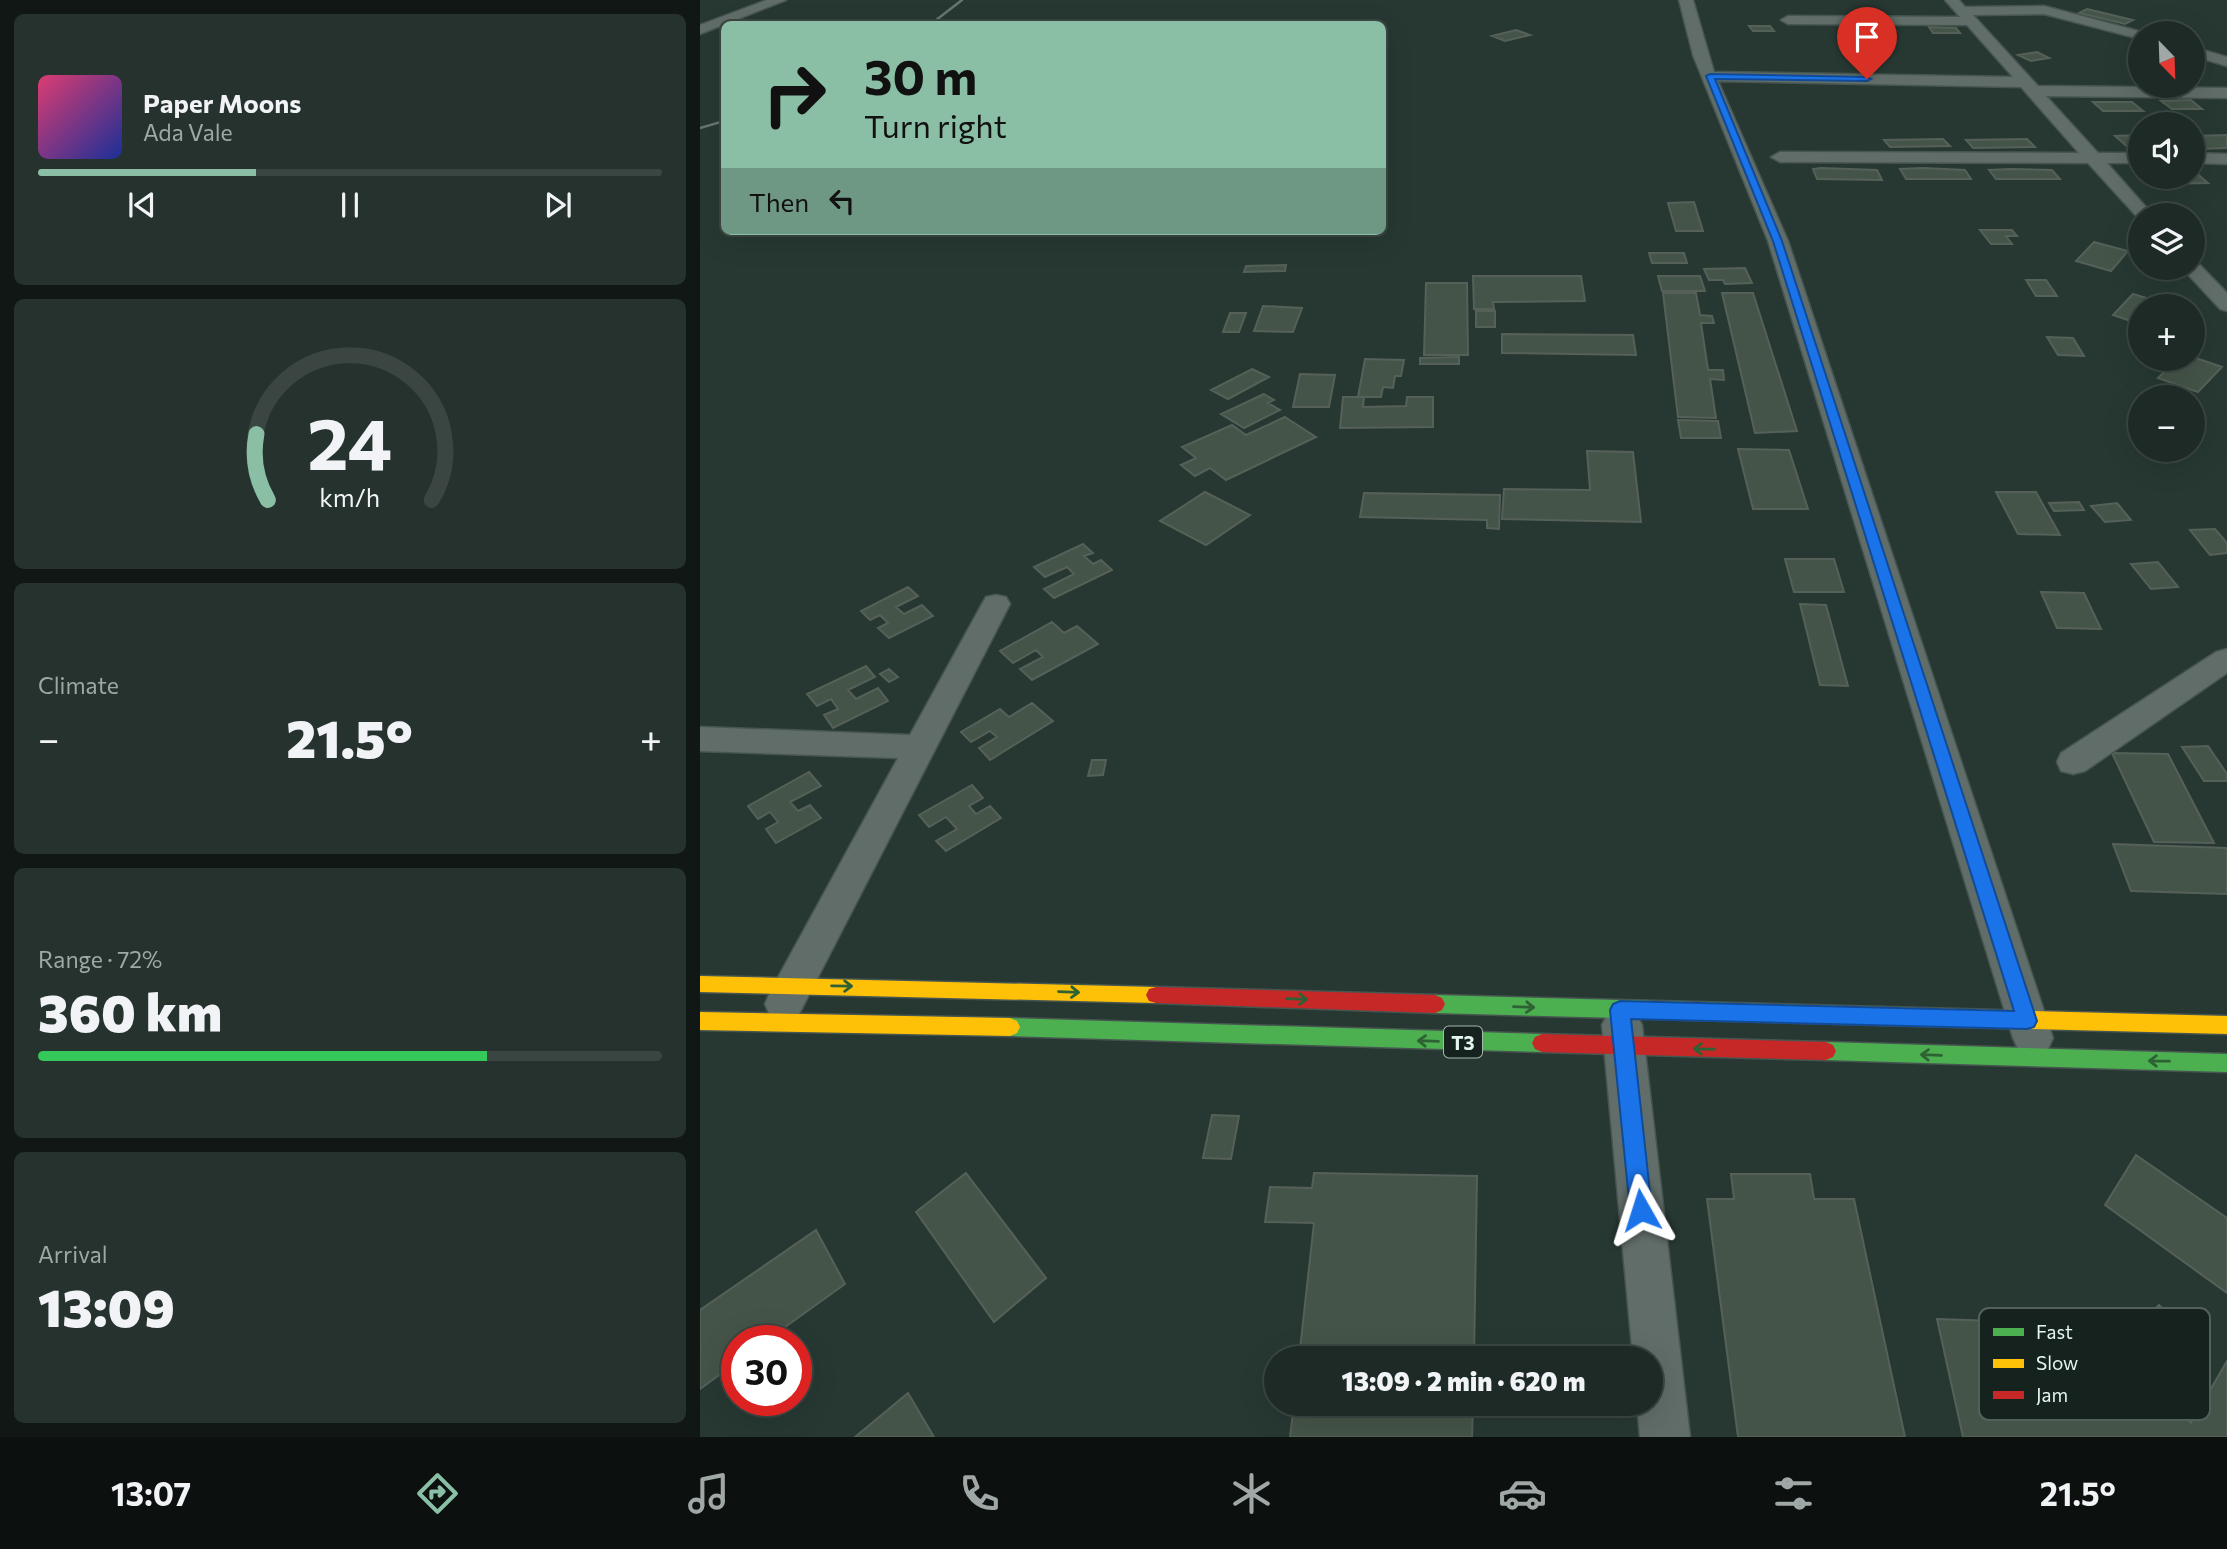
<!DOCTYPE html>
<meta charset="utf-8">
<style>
:root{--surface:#1d2a26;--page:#25322e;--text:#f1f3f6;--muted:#a0a7a7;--line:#3b4643;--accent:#8abfa5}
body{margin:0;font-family:Commissioner,sans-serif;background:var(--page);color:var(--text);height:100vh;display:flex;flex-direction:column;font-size:26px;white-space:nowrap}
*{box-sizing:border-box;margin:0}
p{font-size:23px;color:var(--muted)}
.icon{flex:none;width:38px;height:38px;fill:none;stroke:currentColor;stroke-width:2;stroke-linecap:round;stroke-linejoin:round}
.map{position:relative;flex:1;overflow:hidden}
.sheet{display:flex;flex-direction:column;gap:14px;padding:14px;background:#101715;width:700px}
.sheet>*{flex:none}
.hud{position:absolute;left:21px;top:21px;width:665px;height:214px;border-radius:10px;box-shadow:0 7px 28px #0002,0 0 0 2px var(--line);background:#8abfa5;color:#111;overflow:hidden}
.needle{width:46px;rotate:157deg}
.buttons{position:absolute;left:1428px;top:21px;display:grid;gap:14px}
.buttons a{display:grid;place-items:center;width:77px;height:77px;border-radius:50%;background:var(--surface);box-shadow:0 7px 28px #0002,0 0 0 2px var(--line);font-size:35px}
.speed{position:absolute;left:21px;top:1325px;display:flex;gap:14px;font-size:35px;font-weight:700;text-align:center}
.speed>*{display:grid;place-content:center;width:91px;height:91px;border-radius:50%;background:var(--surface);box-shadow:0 7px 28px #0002,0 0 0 2px var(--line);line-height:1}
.speed .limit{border:10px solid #d22;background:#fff;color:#111}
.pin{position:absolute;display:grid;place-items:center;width:60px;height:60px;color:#fff;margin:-72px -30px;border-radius:50% 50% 50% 0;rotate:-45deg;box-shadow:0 0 7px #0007}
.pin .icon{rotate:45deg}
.me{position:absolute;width:77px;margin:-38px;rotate:354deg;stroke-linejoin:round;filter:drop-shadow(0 0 5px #0008)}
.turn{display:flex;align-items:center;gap:24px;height:147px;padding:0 28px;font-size:32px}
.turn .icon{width:91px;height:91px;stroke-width:2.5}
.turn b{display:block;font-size:49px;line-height:60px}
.then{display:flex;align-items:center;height:66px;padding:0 28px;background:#0003;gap:14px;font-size:26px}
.big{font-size:52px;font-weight:800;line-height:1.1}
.sheet .widget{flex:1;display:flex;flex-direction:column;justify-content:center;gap:10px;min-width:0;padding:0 24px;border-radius:10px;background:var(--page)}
.sheet .dial{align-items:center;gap:0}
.dial svg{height:182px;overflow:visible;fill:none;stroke:var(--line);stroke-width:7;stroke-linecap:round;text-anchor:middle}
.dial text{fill:var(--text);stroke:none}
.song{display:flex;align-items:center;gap:21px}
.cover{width:84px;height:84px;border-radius:10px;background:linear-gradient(135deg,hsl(340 70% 55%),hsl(230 70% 35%))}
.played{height:7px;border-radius:4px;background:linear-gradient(90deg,var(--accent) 35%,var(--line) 35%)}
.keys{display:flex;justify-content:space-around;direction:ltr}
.heat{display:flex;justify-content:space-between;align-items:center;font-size:38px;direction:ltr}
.charge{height:10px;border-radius:5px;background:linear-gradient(90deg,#34c759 72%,var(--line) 0)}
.trip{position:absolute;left:564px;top:1346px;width:399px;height:70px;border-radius:35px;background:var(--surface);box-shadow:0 7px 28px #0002,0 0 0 2px var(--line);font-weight:800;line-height:70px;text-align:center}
.menu{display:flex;height:112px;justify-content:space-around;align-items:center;background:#0c110f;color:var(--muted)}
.menu .icon{width:49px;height:49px}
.menu .current{color:var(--accent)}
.menu b{font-size:32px;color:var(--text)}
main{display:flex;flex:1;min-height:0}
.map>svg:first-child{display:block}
</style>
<main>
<section class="sheet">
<div class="widget">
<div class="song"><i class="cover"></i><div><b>Paper Moons</b><p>Ada Vale</p></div></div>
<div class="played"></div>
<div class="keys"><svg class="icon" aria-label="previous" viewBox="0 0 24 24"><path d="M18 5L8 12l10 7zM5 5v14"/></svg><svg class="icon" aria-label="pause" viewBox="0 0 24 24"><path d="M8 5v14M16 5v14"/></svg><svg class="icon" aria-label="next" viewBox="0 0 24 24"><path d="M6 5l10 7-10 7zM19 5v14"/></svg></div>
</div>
<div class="widget dial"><svg viewBox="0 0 100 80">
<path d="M14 69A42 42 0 1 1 86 69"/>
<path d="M14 69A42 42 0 0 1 9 40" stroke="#8abfa5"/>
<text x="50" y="56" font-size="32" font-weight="700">24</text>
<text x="50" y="72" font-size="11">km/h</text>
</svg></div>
<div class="widget"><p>Climate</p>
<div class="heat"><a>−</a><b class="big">21.5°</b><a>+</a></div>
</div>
<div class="widget"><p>Range · 72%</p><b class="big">360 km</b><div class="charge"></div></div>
<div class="widget"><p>Arrival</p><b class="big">13:09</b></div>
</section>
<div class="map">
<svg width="1527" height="1437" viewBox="0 0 1527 1437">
<rect width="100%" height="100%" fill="#273832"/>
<path fill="#455449" stroke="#556059" stroke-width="2" d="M1387 9 1433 20 1425 24 1379 13Z
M1049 26H1070L1074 31H1053Z
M1229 27 1256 28 1260 33H1233Z
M816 30 830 35 805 41 792 36Z
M1337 52 1349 58 1331 61 1318 55Z
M1491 100 1502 109H1472L1461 101Z
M1393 102H1432L1443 111H1403Z
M1440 135V148L1430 149 1415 136Z
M1527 135V148L1500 149 1493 142V136Z
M1243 139 1250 146 1190 147 1184 140Z
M1327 139 1335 147 1273 148 1266 140Z
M1121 168 1177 170 1182 180 1117 179 1113 169Z
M1223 168 1265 170 1271 179H1206L1200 169Z
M1311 169 1352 170 1360 179H1296L1289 170Z
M1493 170 1508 183 1462 184 1455 177H1493Z
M994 202 1003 231H976L968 203Z
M1280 230H1312L1317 236H1306L1312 244H1291Z
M1394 242 1428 251 1411 271 1376 261Z
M949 253H984L987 263H952Z
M586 265 585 271 544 272 546 266Z
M1045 268 1052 283 1025 284 1023 280H1009L1004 269Z
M773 276H881L885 301 793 302 794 309H774Z
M958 276H1000L1005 291H962Z
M1326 280H1346L1357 296H1336Z
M726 283H767L768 355H724Z
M963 293H996L1000 315 1012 316 1014 323H1001L1008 370H1023L1024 380 1010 379 1016 418 978 417Z
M1022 293H1053L1097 431 1055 433Z
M1433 294 1470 305 1440 306V324L1413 315Z
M563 306 602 308 593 332 554 331Z
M776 311H795V327H776Z
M530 313H546L539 332H523Z
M802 334 933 335 936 355 802 353Z
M1347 337 1373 338 1384 356 1358 355Z
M759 357V364H720V358Z
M1493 357 1522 367 1498 392 1458 378 1477 359Z
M665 359 704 360 701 376H695L693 388 683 387 681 397H658Z
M552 369 569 377 528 399 511 390Z
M600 374 635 375 629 407H593Z
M564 394 574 400 568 403 580 410 544 428 521 414Z
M643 397H664L663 407 706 406 707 397H733V427L640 428Z
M585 417 616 437 526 480 510 468 495 476 481 465 496 458 482 447 532 425 546 435Z
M978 420 1018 421 1021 438H981Z
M1038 449 1089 450 1108 509H1053Z
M887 451 933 452 941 522 802 519 804 489 890 490Z
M505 492 550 515 506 545 460 521Z
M1296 492H1336L1360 535 1318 534Z
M664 493 800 495 799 529 787 528V520L660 517Z
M1379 502 1384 510 1354 511 1349 503Z
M1417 503 1431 520 1405 522 1391 506Z
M1515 529 1527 543V553L1510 555 1490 530Z
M383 544 393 553 384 556 393 564 401 560 412 570 354 598 344 589 374 574 367 567 345 577 334 567Z
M1085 559H1134L1144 592H1094Z
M1458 562 1478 587 1451 589 1431 564Z
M208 587 218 596 196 607 204 614 222 605 233 616 189 638 178 628 188 623 180 615 170 620 161 611Z
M1341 592 1384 593 1401 629 1357 628Z
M1100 604 1126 605 1148 686 1120 685Z
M352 622 364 633 377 626 398 644 332 680 320 669 343 657 336 650 313 663 300 651Z
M166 666 175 677 148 690 156 699 178 688 188 701 133 728 124 715 138 709 131 699 117 706 107 694Z
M189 669 198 677 189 682 180 674Z
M332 703 353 721 290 760 279 748 297 737 290 731 271 742 261 732 300 709 309 717Z
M1508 746 1527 774V781H1504L1482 747Z
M1412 753 1468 754 1514 843 1454 842Z
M392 760H406L403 775 388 776Z
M109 772 121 786 90 802 98 811 110 805 121 818 76 843 66 829 78 822 70 812 58 819 48 806Z
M272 785 283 798 269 806 276 814 290 806 301 818 246 851 236 841 257 829 246 817 229 827 219 815Z
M1413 844 1527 848V894L1431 891Z
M512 1115 539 1116 531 1159 503 1158Z
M1436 1155 1527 1218V1293L1405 1205Z
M266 1173 346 1278 294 1322 216 1212Z
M614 1173 777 1176 774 1358H599L614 1223 565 1222 570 1187 612 1188Z
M1031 1174H1110L1114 1199H1154L1205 1437H1038L1007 1199H1034Z
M116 1230 145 1284 67 1340H37V1362L0 1389V1310Z
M1459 1305 1503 1348 1466 1384 1423 1340Z
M1237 1319 1324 1322 1336 1369 1436 1374 1491 1423 1527 1361V1437H1263Z
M208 1393 234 1437H155Z
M594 1404H773L772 1437H590Z"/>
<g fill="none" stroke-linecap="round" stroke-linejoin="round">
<defs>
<path id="street" d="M67 0H86L0 34V25Z
M979 0H993L1014 72 1313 77 1267 25 1088 24 1081 20 1088 16 1260 17 1245 0H1259L1265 7 1344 6 1446 33H1440V39L1344 14 1273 15 1338 86 1527 88V98L1346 96 1398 153H1440V163H1407L1453 215H1440V220L1388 163 1080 162 1071 157 1080 152 1379 153 1321 87 1018 81 1088 241 1353 1038 1347 1051 1333 1056 1319 1051 1313 1038 1068 241 993 55Z
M1493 47 1527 57V66L1493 56Z
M1493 153 1527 154V164L1493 163Z
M1493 262 1499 264 1527 293V311L1520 309 1482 268H1493Z
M296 595 306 597 310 604 98 1016 84 1021 70 1016 65 1004 70 992 198 758 0 751V727L210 735 282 604 286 597Z
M1527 649V673L1385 771 1373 774 1361 771 1357 762 1361 753 1516 652Z
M922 1007 936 1013 942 1025 990 1437H940L937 1404H950V1358H933L902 1025 908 1013Z"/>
<path id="fast" d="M735 995 1181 1007 1188 1010 1191 1016 1188 1022 1181 1025 735 1013 728 1010 725 1004 728 998Z
M310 1018 842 1034 849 1037 852 1043 849 1049 842 1052 310 1036 303 1033 300 1027 303 1021Z
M1126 1042 1527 1054V1072L1126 1060 1119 1057 1116 1051 1119 1045Z"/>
<path id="slow" d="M0 976 456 987 463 989 466 995 463 1001 456 1003 0 992Z
M1181 1007 1527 1016V1034L1181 1025 1174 1022 1171 1016 1174 1010Z
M0 1012 310 1018 317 1021 320 1027 317 1033 310 1036 0 1030Z"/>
<path id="jam" d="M456 987 735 995 742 998 745 1004 742 1010 735 1013 456 1003 449 1001 446 995 449 989Z
M842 1034 1126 1042 1133 1045 1136 1051 1133 1057 1126 1060 842 1052 835 1049 832 1043 835 1037Z"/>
</defs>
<use href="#street" stroke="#475551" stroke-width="3"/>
<use href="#fast" stroke="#475551" stroke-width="3"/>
<use href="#slow" stroke="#475551" stroke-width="3"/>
<use href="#jam" stroke="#475551" stroke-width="3"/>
<use href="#street" fill="#616d68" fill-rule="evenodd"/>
<use href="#fast" fill="#4caf50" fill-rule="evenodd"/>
<use href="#slow" fill="#ffc107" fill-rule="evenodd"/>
<use href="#jam" fill="#c62828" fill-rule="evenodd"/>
<path stroke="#687470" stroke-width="2.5" d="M231 24 262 0
M0 128 24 121"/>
</g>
<defs><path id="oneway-shaft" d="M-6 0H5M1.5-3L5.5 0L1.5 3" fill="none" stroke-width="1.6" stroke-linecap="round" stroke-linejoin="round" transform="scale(1.75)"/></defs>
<g stroke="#2e6134">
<use href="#oneway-shaft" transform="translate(142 986) rotate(1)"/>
<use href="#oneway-shaft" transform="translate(369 992) rotate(2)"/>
<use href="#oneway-shaft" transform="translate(597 999) rotate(2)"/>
<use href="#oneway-shaft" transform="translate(824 1007) rotate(2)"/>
<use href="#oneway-shaft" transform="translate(728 1041) rotate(-178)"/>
<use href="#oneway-shaft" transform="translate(1004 1049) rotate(-179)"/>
<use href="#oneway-shaft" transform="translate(1231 1055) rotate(-178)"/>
<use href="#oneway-shaft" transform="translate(1459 1061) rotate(-179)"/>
</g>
<path fill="#1a73e8" stroke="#114b97" stroke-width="2" d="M1010 74 1167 77 1171 79 1167 81 1015 79 1082 241 1337 1021 1334 1027 1327 1029 931 1019 952 1210 949 1218 941 1221 933 1218 930 1210 910 1010 913 1004 920 1001 1314 1011 1073 241 1006 76Z"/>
<g text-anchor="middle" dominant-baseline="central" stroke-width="7" stroke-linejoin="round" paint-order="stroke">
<rect fill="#15221d" stroke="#a6b6b0" stroke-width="2" x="744" y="1026.5" width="38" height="31" rx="5"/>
<g font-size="19" font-weight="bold" fill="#e4f5ef">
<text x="763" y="1042">T3</text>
</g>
</g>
<rect x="1279" y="1308" width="231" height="112" rx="10" fill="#15221d" stroke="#53615c" stroke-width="2"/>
<rect x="1293" y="1328" width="31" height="8" fill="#4caf50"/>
<rect x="1293" y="1359" width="31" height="9" fill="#ffc107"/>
<rect x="1293" y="1391" width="31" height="8" fill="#c62828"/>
<g font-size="19" fill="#e4f5ef">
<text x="1336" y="1339">Fast</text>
<text x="1336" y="1370">Slow</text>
<text x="1336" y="1402">Jam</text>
</g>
</svg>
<div class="buttons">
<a><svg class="needle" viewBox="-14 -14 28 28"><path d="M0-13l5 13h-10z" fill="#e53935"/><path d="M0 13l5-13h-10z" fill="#a0a7a7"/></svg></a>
<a><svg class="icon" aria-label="sound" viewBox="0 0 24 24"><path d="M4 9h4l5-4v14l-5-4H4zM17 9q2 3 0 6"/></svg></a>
<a><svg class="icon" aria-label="layers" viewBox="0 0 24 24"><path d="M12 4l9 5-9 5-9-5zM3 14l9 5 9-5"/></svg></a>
<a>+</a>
<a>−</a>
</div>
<div class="speed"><div class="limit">30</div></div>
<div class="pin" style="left:1167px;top:79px;background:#d93025"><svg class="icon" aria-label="arrive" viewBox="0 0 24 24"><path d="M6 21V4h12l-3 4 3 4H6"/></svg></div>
<svg class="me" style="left:941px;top:1210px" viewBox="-20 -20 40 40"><path d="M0-17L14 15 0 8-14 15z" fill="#1a73e8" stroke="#fff" stroke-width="4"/></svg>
<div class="trip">13:09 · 2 min · 620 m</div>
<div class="hud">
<div class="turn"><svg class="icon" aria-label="right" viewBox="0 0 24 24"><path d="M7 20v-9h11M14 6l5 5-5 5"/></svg><div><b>30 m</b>Turn right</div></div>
<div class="then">Then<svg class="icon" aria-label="left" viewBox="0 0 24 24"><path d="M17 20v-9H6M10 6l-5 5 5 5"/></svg></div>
</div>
</div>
</main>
<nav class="menu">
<b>13:07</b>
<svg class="icon current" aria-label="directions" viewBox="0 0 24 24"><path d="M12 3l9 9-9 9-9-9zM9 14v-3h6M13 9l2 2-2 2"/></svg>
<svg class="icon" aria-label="music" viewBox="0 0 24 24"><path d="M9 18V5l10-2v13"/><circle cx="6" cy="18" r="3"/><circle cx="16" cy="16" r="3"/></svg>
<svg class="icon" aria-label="phone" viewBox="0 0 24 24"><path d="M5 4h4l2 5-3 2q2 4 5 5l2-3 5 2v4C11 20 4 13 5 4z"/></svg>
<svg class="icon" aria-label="climate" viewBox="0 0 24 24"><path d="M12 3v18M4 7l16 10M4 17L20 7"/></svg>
<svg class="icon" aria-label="car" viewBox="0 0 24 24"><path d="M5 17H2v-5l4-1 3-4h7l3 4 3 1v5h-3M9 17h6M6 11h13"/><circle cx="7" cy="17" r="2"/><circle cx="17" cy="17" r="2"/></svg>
<svg class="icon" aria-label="filters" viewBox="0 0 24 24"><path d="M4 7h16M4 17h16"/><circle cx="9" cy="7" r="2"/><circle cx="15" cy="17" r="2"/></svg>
<b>21.5°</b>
</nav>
